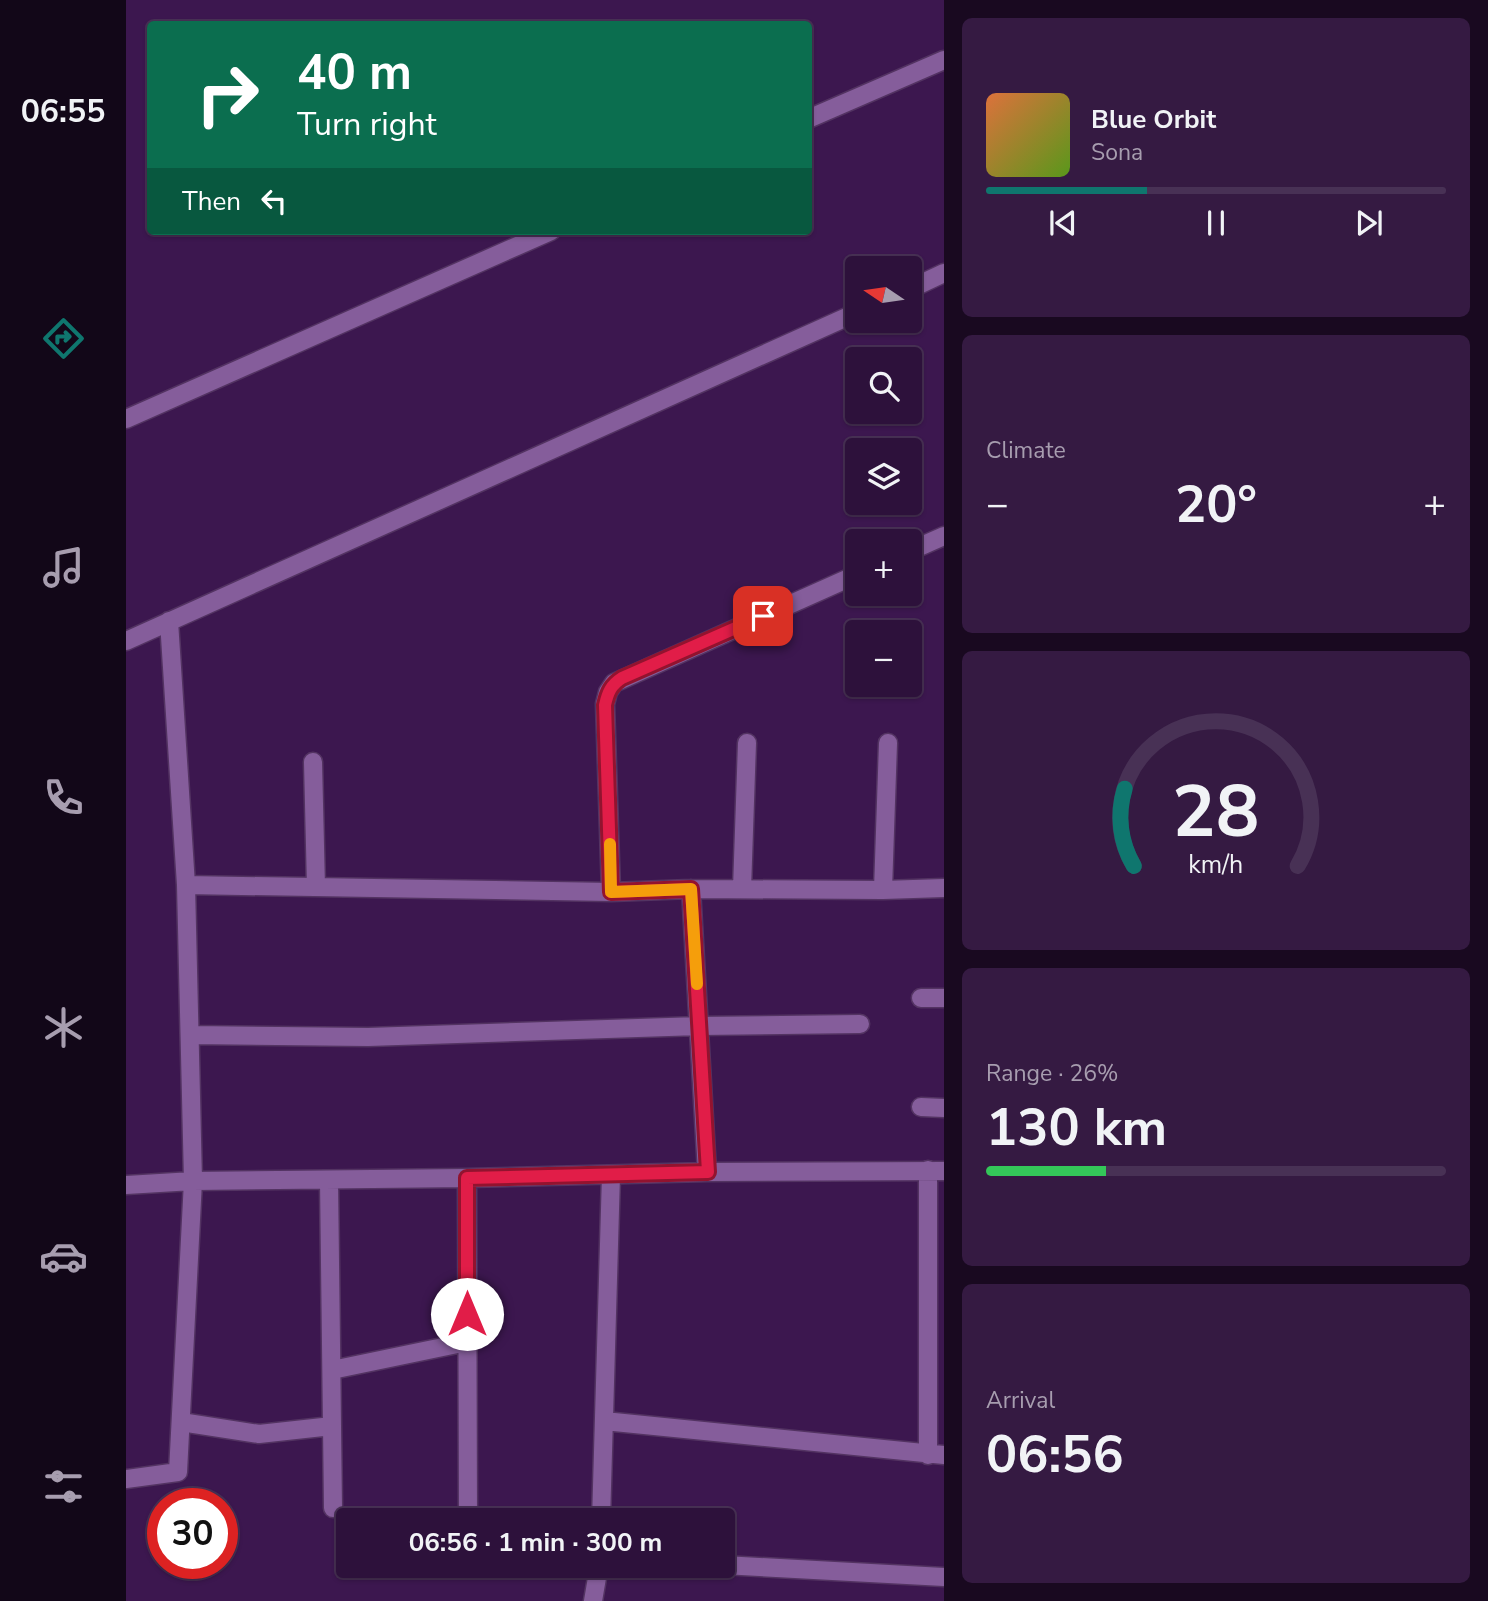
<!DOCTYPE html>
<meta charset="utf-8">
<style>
:root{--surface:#2d113b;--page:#351a42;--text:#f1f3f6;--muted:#a79daf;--line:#483155;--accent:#0f766e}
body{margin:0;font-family:"Nunito Sans",sans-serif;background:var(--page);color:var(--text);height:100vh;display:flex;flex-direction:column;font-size:26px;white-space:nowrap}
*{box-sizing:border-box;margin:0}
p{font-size:23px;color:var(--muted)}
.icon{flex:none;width:38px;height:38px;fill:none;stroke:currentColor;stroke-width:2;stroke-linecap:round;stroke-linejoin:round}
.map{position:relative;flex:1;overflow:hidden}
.panel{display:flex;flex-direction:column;gap:18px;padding:18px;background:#190920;width:544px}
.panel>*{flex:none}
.top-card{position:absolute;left:21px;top:21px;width:665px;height:214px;border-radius:7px;box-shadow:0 2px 5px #0004,0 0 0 2px var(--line);background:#0b6e4f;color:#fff;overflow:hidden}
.needle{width:46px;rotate:283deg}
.fabs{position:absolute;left:719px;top:256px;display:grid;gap:14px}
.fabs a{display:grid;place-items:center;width:77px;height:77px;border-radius:7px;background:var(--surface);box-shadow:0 2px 5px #0004,0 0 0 2px var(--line);font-size:35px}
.speed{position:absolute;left:21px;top:1488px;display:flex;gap:14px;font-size:35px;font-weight:700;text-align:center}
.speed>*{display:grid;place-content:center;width:91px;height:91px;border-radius:50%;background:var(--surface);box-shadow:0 2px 5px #0004,0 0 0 2px var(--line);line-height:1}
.speed .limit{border:10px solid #d22;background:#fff;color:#111}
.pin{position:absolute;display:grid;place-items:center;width:60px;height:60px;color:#fff;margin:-30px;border-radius:14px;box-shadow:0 4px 10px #0006}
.me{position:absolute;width:77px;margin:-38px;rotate:0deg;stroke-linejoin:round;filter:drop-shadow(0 0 5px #0008)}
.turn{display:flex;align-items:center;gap:24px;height:147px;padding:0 35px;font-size:32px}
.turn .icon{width:91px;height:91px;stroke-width:2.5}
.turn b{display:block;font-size:49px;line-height:60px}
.then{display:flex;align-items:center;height:66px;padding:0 35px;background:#0003;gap:14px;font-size:26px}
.big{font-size:52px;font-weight:700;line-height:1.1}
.panel .card{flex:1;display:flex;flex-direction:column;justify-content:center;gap:10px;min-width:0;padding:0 24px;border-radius:10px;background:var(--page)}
.panel .dial{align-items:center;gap:0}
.dial svg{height:182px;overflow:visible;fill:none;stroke:var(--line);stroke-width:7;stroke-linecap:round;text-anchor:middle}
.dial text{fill:var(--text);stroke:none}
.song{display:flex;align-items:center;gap:21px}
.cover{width:84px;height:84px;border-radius:10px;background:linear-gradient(135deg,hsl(20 70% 55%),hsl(90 70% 35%))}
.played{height:7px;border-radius:4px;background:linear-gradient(90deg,var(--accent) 35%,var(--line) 35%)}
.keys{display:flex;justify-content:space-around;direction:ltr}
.heat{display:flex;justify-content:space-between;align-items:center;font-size:38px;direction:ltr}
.charge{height:10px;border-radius:5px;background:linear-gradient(90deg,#34c759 26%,var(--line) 0)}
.trip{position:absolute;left:210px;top:1508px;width:399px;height:70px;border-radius:7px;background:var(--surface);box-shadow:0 2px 5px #0004,0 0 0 2px var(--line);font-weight:700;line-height:70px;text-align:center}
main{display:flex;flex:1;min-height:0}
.menu{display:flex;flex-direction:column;width:126px;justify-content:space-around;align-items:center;background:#120718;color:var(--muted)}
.menu .icon{width:49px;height:49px}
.menu .current{color:var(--accent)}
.menu b{font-size:32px;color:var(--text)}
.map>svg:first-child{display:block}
</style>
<main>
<nav class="menu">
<b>06:55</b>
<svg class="icon current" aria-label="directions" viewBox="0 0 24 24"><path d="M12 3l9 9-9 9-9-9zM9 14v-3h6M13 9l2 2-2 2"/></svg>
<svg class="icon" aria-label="music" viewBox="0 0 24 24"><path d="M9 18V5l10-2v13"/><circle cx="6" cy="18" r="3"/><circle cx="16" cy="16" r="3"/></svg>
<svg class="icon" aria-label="phone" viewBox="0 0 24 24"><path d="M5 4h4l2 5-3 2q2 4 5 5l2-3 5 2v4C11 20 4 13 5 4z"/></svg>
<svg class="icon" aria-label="climate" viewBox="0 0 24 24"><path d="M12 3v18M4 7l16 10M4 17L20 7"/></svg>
<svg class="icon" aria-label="car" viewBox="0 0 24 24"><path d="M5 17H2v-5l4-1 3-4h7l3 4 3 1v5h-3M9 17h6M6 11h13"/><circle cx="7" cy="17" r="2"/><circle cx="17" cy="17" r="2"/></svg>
<svg class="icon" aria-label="filters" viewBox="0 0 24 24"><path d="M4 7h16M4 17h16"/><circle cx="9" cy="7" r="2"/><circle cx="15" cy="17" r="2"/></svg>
</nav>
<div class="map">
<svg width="818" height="1601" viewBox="0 0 818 1601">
<rect width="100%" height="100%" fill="#3c174f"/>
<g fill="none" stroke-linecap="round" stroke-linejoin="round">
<defs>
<path id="minor" d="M682 119 818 60
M784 289 818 273
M0 419 425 231
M784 551 818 536
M0 641 732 312
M187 762 190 887
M60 885 485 892 565 889 757 890 818 888
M565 889 581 1172
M616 889 621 743
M757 890 762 743
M485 892 479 704 482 692 488 683 732 574
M795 998H818
M64 1035 242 1037 573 1026 734 1024
M795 1107 818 1108
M802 1170V1455
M341 1178 342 1520
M203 1180 207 1508
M0 1185 67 1181 341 1178 581 1172 818 1171
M206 1370 341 1342
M478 1421 818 1455
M55 1422 133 1434 206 1426
M0 1479 52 1472 67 1181 60 885 43 621
M475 1521 485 1175
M597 1565 818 1577
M467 1601 473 1566"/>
</defs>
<use href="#minor" stroke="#533362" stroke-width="21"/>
<use href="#minor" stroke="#855d9b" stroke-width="18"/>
</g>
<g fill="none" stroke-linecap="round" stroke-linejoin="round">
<defs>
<path id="route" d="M341 1314V1178L582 1172 565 889 485 892 479 705C482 692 485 685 496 678L637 616"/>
</defs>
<use href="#route" stroke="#92132f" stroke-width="18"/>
<use href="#route" stroke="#e11d48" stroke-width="12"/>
<path stroke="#f59e0b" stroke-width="12" d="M484 844 485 892 565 889 571 984"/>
</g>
</svg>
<div class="fabs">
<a><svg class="needle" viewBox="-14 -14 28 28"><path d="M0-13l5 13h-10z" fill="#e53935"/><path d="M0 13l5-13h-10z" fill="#a79daf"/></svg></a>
<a><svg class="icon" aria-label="search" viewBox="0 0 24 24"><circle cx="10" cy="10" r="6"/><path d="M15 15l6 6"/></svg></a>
<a><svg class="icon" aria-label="layers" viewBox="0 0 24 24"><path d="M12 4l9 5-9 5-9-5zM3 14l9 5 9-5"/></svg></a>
<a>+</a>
<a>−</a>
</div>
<div class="speed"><div class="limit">30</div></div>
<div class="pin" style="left:637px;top:616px;background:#d93025"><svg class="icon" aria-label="arrive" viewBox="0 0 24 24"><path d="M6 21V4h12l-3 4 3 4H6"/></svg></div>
<svg class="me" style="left:341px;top:1314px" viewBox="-20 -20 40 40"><circle r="19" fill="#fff"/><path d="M0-13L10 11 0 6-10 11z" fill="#e11d48"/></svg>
<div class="trip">06:56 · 1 min · 300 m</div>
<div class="top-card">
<div class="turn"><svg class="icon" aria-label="right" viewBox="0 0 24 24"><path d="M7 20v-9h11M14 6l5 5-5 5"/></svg><div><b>40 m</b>Turn right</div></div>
<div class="then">Then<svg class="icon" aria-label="left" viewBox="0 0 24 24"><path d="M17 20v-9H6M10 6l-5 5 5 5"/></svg></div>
</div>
</div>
<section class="panel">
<div class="card">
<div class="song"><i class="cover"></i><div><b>Blue Orbit</b><p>Sona</p></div></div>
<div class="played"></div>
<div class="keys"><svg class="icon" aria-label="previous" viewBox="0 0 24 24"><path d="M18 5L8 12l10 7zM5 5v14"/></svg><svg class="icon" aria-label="pause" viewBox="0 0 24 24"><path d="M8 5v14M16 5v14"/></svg><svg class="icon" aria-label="next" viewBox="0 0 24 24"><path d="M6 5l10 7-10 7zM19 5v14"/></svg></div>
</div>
<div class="card"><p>Climate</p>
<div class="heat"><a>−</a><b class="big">20°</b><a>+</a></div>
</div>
<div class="card dial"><svg viewBox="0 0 100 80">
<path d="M14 69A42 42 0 1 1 86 69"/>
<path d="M14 69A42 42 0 0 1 10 35" stroke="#0f766e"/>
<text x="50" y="56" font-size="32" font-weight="700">28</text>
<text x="50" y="72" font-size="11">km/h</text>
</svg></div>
<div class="card"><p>Range · 26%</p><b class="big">130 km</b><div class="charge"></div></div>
<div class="card"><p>Arrival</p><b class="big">06:56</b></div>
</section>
</main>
